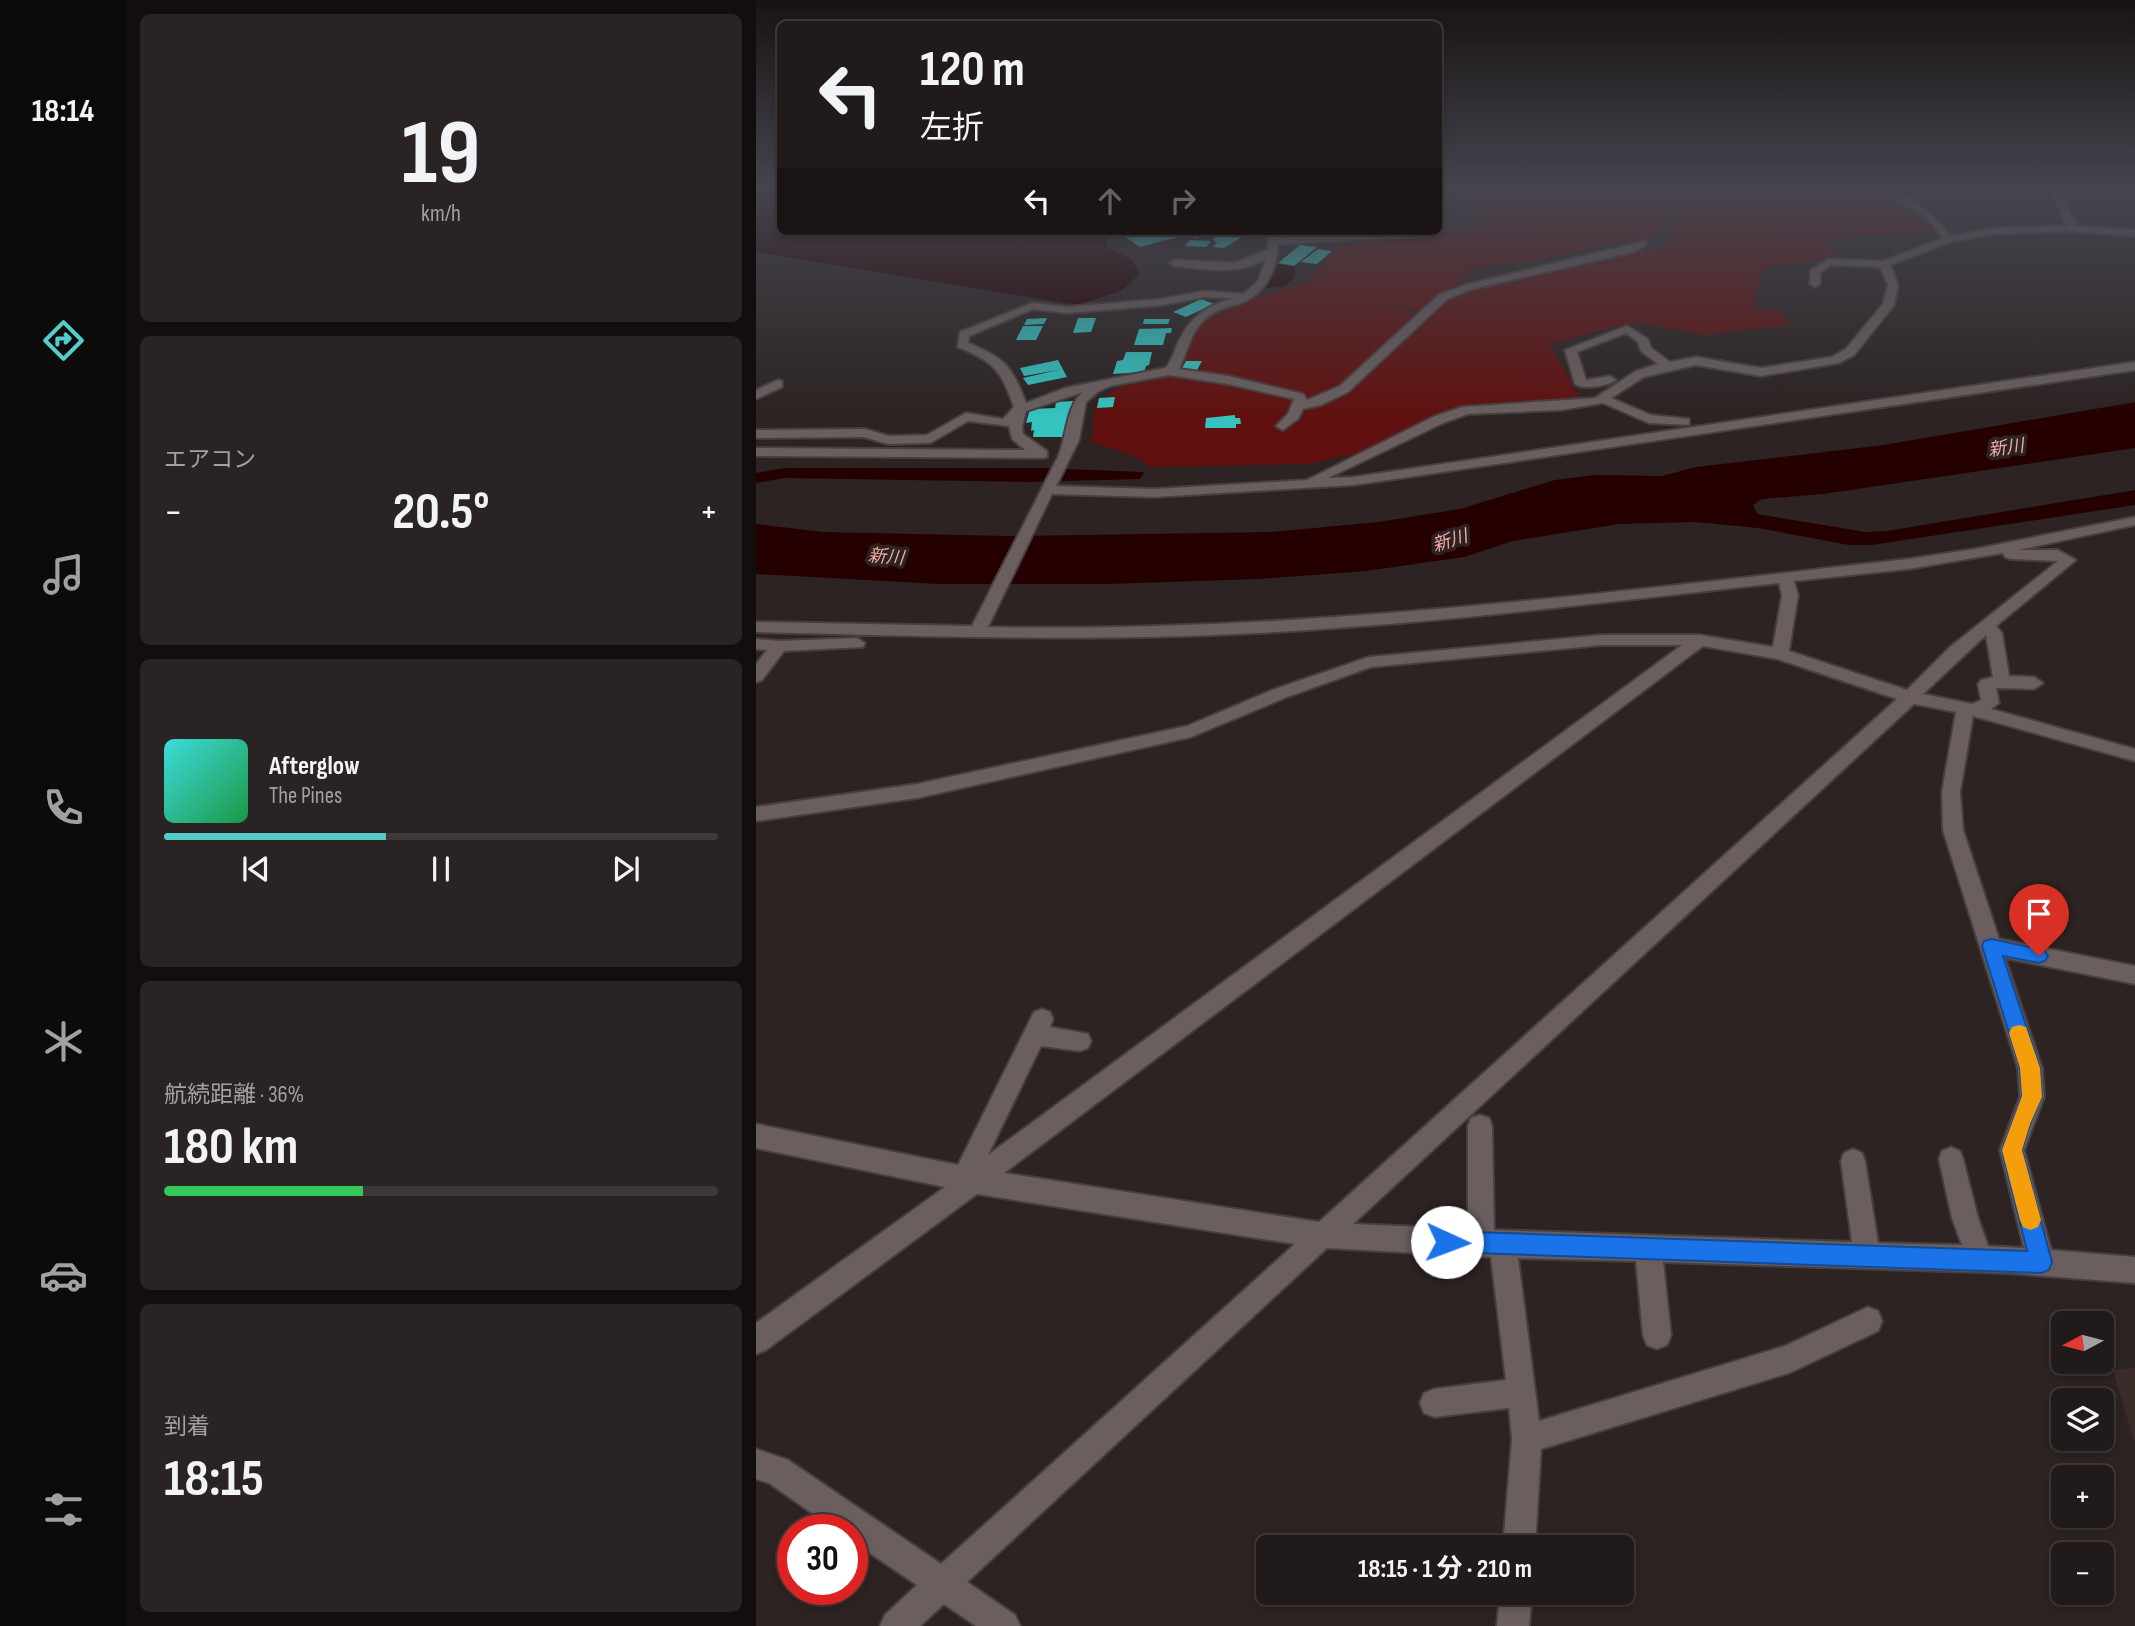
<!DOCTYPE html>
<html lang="ja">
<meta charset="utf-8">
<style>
:root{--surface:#211a1a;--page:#292323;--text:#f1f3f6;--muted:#a2a1a2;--line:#3e3839;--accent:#53cdc9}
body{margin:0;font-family:"Sofia Sans Condensed","Noto Sans JP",sans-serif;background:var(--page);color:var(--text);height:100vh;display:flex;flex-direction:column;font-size:26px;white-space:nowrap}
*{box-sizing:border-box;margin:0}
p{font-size:23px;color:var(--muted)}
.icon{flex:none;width:38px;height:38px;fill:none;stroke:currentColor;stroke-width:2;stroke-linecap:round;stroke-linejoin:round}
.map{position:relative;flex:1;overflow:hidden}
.panel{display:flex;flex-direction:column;gap:14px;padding:14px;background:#120e0e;width:630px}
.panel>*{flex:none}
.banner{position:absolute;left:21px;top:21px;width:665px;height:214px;border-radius:10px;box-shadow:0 4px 10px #0003,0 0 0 2px var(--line);background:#211a1a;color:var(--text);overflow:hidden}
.needle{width:46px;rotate:263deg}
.buttons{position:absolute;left:1295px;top:1311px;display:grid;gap:14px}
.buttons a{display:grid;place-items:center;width:63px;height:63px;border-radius:10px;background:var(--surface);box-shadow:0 4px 10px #0003,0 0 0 2px var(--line);font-size:35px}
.speed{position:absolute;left:21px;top:1514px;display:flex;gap:14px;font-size:35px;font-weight:700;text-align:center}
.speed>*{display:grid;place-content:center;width:91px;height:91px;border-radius:50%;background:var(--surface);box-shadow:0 4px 10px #0003,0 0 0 2px var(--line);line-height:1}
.speed .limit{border:10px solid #d22;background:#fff;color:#111}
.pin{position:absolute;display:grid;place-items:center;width:60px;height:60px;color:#fff;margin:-72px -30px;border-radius:50% 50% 50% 0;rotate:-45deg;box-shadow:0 0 7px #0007}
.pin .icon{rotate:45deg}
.me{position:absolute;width:77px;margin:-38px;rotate:92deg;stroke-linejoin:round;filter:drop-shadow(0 0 5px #0008)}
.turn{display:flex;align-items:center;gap:24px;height:147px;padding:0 28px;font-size:32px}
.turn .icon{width:91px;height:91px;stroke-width:2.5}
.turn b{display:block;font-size:49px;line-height:60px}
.lanes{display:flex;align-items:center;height:66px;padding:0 28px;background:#0003;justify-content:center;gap:35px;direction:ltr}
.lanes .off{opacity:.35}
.big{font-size:52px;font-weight:700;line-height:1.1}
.panel .card{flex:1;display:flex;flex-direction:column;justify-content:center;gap:10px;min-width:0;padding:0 24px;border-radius:10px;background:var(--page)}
.panel .dial{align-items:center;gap:0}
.dial b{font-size:91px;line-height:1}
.song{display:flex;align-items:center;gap:21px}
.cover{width:84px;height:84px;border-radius:10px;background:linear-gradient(135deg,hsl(180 70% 55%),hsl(140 70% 35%))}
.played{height:7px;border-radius:4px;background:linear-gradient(90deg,var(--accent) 40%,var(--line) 40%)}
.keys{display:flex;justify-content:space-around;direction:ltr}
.heat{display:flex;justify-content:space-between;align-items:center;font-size:38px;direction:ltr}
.charge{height:10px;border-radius:5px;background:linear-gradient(90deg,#34c759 36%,var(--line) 0)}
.trip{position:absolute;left:500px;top:1535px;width:378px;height:70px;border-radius:10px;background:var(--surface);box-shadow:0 4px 10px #0003,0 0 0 2px var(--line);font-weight:700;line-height:70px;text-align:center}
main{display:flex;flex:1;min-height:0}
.tabs{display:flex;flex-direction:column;width:126px;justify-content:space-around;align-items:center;background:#0d0a0a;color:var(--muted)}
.tabs .icon{width:49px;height:49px}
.tabs .on{color:var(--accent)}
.tabs b{font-size:32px;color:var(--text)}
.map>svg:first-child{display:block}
</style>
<main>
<nav class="tabs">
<b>18:14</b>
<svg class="icon on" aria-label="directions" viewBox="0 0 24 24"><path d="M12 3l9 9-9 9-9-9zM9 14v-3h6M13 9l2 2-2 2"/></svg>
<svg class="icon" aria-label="music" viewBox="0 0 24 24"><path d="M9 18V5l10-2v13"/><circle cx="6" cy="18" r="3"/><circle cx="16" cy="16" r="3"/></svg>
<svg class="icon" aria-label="phone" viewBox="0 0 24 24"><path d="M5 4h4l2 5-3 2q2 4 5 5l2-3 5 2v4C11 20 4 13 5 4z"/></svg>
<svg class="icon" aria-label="climate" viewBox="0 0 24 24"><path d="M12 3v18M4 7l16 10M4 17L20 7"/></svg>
<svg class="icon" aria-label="car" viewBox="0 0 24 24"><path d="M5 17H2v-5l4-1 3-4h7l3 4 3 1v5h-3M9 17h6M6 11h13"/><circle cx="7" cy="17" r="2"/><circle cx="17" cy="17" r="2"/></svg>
<svg class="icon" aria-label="filters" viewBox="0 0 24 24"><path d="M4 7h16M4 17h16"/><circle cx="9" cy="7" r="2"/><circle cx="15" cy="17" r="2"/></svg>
</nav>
<section class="panel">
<div class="card dial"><b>19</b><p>km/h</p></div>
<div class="card"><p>エアコン</p>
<div class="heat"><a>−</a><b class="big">20.5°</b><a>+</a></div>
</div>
<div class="card">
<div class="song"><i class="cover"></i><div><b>Afterglow</b><p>The Pines</p></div></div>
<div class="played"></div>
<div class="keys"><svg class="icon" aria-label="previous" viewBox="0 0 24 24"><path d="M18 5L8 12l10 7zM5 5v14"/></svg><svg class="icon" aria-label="pause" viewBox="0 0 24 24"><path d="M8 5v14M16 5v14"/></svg><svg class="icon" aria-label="next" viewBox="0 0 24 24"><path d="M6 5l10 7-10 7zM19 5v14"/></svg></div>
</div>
<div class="card"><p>航続距離 · 36%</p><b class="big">180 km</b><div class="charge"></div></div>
<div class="card"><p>到着</p><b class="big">18:15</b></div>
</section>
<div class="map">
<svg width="1379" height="1626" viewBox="0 0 1379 1626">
<rect width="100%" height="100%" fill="#2c2322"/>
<path fill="#3b2b29" d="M1379 1368V1444L1357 1370Z"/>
<path fill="#60110f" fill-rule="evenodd" d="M683 189H1123L1164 212 1181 231 1068 239 1079 258 1008 267 997 308 1029 313 1033 325 949 335 878 322 793 344 827 402 707 406 619 449 553 464 394 467 379 456 335 442 339 405C367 379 386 377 422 371L446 321 498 298 551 283 583 245 699 235 609 241 571 236 579 232 682 231 721 228 728 219H719L717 203 683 197ZM904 219 916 220 909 246 705 291 664 313 609 303 667 310 685 296 707 287 701 279 713 276 709 271 750 263 779 261 849 245 889 240 903 233 906 226Z"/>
<path fill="#250000" d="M0 189H24V231H354L350 246 376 260 384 274 365 291 321 305 0 252Z
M521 264 539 266V277L529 286 510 288Z
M1379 402V448L1067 494 1006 499 997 505 1001 514 1110 532 1131 531 1379 490V505L1116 545H1093L1002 528 939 522 863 524 757 541 708 557 610 571 503 579 351 584H183L0 574V524L67 532 254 536 516 532 622 522 704 509 799 480 838 475 906 476 940 467 1128 445Z
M29 468H283L388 472 384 479 271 482 29 478 0 483V473Z"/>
<path fill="#34c3bf" d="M361 231H413L422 237 384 247Z
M419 231H449L442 238 433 237 435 234H419Z
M480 231 488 233 483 239 468 248 457 247 461 243 457 240 464 232Z
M434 240 455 241 450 247 429 246Z
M544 245 561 247 538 266 522 263Z
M562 249 576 251 561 264 545 262Z
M445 299 458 304 430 317 417 312Z
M291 318 288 324 268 325 271 319Z
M322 318H340L335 332 317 333Z
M388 319H414L412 324H387Z
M267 326H287L280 340H260Z
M416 328 415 333H410L407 345H378L383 329Z
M370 352H396L393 365 390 366 388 372 357 374 361 361 367 360Z
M302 360 311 377 272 385 267 378 302 370 268 376 264 368Z
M430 361H446L441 370H425Z
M359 397 357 407 341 408 343 398Z
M317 401 309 437H277L278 430 275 431 276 422 270 423 274 409 299 408 300 402Z
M479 415V418H484L485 424H480V428H449L450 418Z"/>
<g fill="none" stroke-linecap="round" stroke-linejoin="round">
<defs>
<path id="minor" d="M1123 189C1151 189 1178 215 1195 236L1240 228 1311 226 1295 189H1303L1321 226 1379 230V236L1310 231 1240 234 1198 241 1134 265 1142 285 1138 305 1098 355 1083 363 1005 376 940 365 888 377 855 398 895 415 933 419V425L893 423 847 403 805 410 712 414 687 423 572 478 598 477 1379 362V370L598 485 398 497 296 494 232 627C541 633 847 593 1152 559L1219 549 1379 517V525L1262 550H1302L1320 560 1240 626 1246 633 1253 676 1278 677 1287 683 1278 689 1240 688 1243 703 1235 709 1379 749V761L1217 716 1204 792 1207 830 1243 939 1379 966V984L1249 958 1286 1068 1288 1097 1268 1150 1295 1250 1379 1257V1283L1251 1273 907 1262 915 1335 911 1345 901 1349 891 1345 887 1335 880 1261 762 1258 783 1421 1029 1346 1112 1307 1122 1311 1126 1321 1122 1331 1033 1373 785 1449 779 1547H747L756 1439 753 1408 678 1417 668 1413 664 1403 668 1393 678 1389 750 1380 735 1257 571 1248 211 1582 259 1615 264 1626H220L188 1604 164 1626H124L129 1615 161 1585 96 1541V1530H80L13 1483 0 1479V1449L32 1460 185 1564 539 1244 221 1194 10 1350 0 1354V1323L189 1187 0 1148V1124L202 1165 278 1012 286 1009 294 1012 297 1019 294 1027 332 1034 335 1041 332 1048 324 1051 285 1046 232 1155 926 645H846L615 667 531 697 435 737 161 798 0 821V807L161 784 431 726 519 689 613 657 846 635H944L1017 647 1026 595 1023 583C850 602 676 624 502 633 334 642 168 636 0 632V622L216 626 302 457C311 436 310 406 327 392L270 411 266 427 267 434 291 451V457L286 458 0 456V448L269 450 256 439 253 426 212 421 174 443 132 444 108 437 0 438V430L109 429 133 436 171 435 210 413 247 419 258 407C245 370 238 362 202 347L204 332 276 303 312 307 406 299 448 291 488 294 502 281 510 258C484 276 448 269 419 266L414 263 419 260 479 263 512 250V231H522L523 238 562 236 570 231H579L577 235 653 231 675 233 670 236 522 244C520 271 510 295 482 304 470 307 457 311 448 320 434 333 431 353 423 369L472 376 543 393 547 394 551 400 584 386 683 295 709 285 890 241V245L877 252 716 289 691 299 592 392 565 405 547 409 542 419 527 430 520 426 532 414 538 399 472 384 413 375 354 386 343 391 330 402 323 440 300 486 398 489 551 480 677 417 706 407 839 398 880 371 902 364 885 351 882 342 870 333 821 352 830 380 854 376 860 380C851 386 828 390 819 384L809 350 871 326 892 339 895 348 914 362 940 357 1005 368 1076 357 1090 349 1127 304 1132 285 1124 267 1075 265 1064 273V284L1059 287 1054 284 1055 270 1073 259 1127 261 1187 238 1170 217ZM448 297 477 298C450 306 434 317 422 343 418 351 416 362 409 368L309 388 270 403C256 366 249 358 212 343L213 336 277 309 312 313 406 305ZM1247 553 1249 557 1254 559 1302 561 1194 647 1151 690 1033 651 1042 595 1038 581 1152 569ZM1230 635 1237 677 1225 680 1222 684 1225 700 1216 704 1167 694ZM947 646 1021 659 1141 699 563 1222 248 1173ZM1158 704 1200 712 1186 792 1187 830 1262 1068 1264 1097 1244 1150 1268 1248 1232 1246 1222 1218 1207 1159 1204 1151 1195 1147 1186 1151 1183 1159 1196 1218 1206 1245 1122 1243 1109 1161 1106 1153 1097 1149 1088 1153 1085 1161 1096 1242 738 1230 736 1126 733 1118 724 1115 715 1118 712 1126V1229L597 1224Z
M22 380 26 381V387L0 399V390Z
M101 638 109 643 107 647 28 651 6 680 0 682V664L11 650 0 649V639L23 641Z
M744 1592H776L773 1626H741Z"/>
</defs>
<use href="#minor" stroke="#473f3e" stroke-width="4"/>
<use href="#minor" fill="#6a5f5e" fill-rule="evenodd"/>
</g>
<linearGradient id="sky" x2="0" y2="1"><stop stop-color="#181313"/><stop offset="0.45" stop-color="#45454f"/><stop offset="1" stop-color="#45454f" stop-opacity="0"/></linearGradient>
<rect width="1379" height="416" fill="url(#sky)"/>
<path fill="#1a73e8" stroke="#114b97" stroke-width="2" d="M1235 939 1283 949 1289 951 1292 956 1289 961 1283 963 1247 956 1284 1068 1286 1097 1274 1124 1266 1150 1296 1262 1293 1270 1285 1273 691 1252 684 1249 681 1242 684 1234 691 1231 1271 1251 1246 1150 1266 1096 1264 1068 1226 946 1228 941Z"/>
<path fill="#f59e0b" d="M1263 1025 1270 1027 1284 1068 1286 1097 1274 1124 1266 1150 1285 1220 1282 1227 1274 1230 1267 1227 1264 1220 1246 1150 1266 1096 1264 1068 1253 1033 1256 1027Z"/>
<g text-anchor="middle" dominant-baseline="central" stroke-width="7" stroke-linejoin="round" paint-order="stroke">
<g font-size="18" font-style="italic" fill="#f4aba2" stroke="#2c2322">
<text transform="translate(1250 448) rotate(-8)">新川</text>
<text transform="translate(694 541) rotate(-17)">新川</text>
<text transform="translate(130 557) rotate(5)">新川</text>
</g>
</g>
</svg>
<div class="buttons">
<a><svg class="needle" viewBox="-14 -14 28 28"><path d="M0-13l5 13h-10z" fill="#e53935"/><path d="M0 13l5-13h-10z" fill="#a2a1a2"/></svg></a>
<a><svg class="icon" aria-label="layers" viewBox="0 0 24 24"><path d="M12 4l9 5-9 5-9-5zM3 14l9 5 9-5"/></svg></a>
<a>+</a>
<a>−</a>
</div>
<div class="speed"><div class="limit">30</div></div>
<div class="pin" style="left:1283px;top:956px;background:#d93025"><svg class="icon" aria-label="arrive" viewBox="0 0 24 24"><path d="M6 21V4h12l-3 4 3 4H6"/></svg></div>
<svg class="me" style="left:691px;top:1242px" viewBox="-20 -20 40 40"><circle r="19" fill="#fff"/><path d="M0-13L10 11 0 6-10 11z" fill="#1a73e8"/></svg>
<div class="trip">18:15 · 1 分 · 210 m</div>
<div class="banner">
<div class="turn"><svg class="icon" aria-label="left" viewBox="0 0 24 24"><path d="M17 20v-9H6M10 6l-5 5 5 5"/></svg><div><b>120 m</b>左折</div></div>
<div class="lanes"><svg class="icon" aria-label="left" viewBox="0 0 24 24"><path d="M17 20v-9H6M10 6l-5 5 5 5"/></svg><svg class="icon off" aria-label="ahead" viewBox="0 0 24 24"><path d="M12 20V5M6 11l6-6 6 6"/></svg><svg class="icon off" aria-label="right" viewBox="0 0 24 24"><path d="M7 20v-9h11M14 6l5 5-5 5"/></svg></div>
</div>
</div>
</main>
